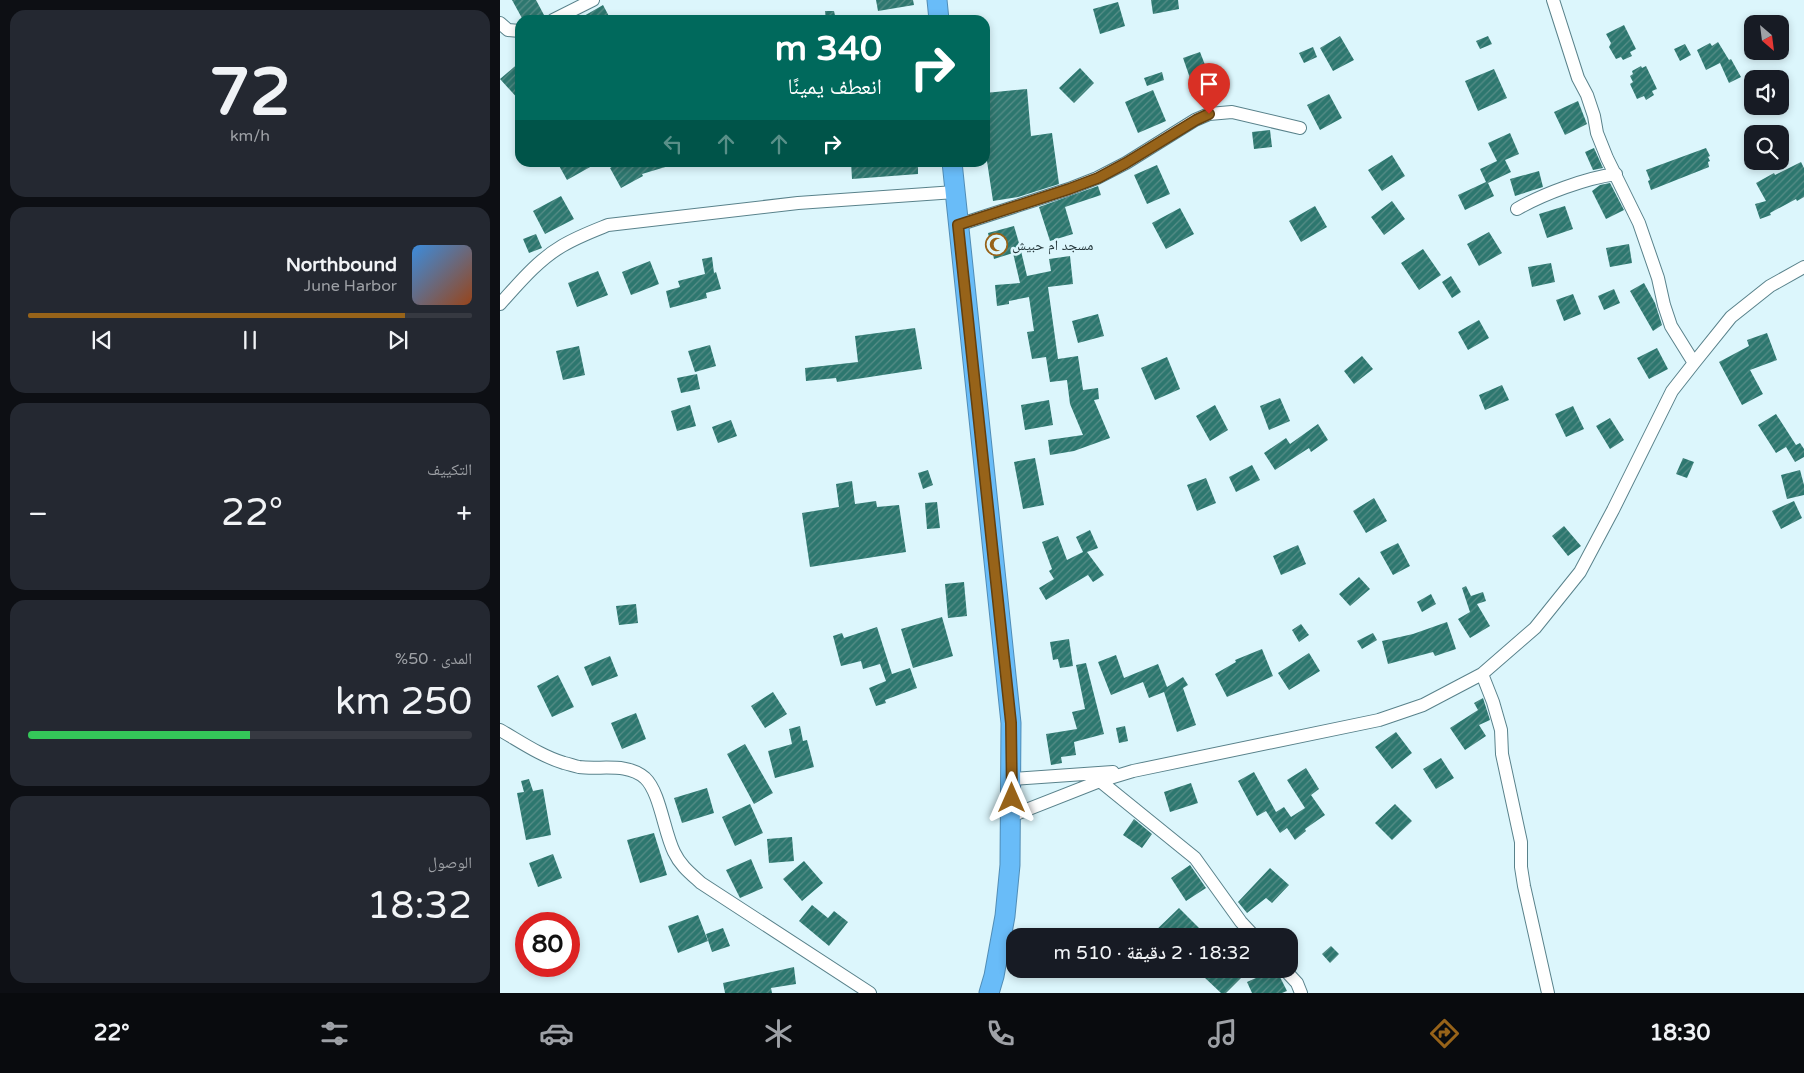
<!DOCTYPE html>
<html lang="ar">
<meta charset="utf-8">
<style>
:root{--surface:#171b24;--page:#242831;--text:#f1f3f6;--muted:#9ea1a6;--line:#363941;--accent:#976319}
body{margin:0;font-family:"Varela Round","Noto Naskh Arabic",sans-serif;background:var(--page);color:var(--text);direction:rtl;height:100vh;display:flex;flex-direction:column;font-size:19px;white-space:nowrap}
*{box-sizing:border-box;margin:0}
p{font-size:16px;color:var(--muted)}
.icon{flex:none;width:28px;height:28px;fill:none;stroke:currentColor;stroke-width:2;stroke-linecap:round;stroke-linejoin:round}
.map{position:relative;flex:1;overflow:hidden;direction:ltr}
.sheet{display:flex;flex-direction:column;gap:10px;padding:10px;background:#0d0f14;width:500px}
.sheet>*{flex:none}
.hud{position:absolute;left:15px;top:15px;width:475px;height:152px;border-radius:15px;box-shadow:0 2px 8px #0003;direction:rtl;background:#00695c;color:#fff;overflow:hidden}
.needle{width:32px;rotate:152deg}
.controls{position:absolute;left:1244px;top:15px;display:grid;gap:10px}
.controls a{display:grid;place-items:center;width:45px;height:45px;border-radius:10px;background:var(--surface);box-shadow:0 2px 8px #0003;font-size:25px}
.speed{position:absolute;left:15px;top:912px;display:flex;gap:10px;font-size:25px;font-weight:700;text-align:center}
.speed>*{display:grid;place-content:center;width:65px;height:65px;border-radius:50%;background:var(--surface);box-shadow:0 2px 8px #0003;line-height:1}
.speed .limit{border:8px solid #d22;background:#fff;color:#111}
.pin{position:absolute;display:grid;place-items:center;width:42px;height:42px;color:#fff;margin:-51px -21px;border-radius:50% 50% 50% 0;rotate:-45deg;box-shadow:0 0 5px #0007}
.pin .icon{rotate:45deg}
.me{position:absolute;width:55px;margin:-28px;rotate:0deg;stroke-linejoin:round;filter:drop-shadow(0 0 4px #0008)}
.turn{display:flex;align-items:center;gap:18px;height:105px;padding:0 25px;font-size:22px}
.turn .icon{width:65px;height:65px;stroke-width:2.5}
.turn b{display:block;font-size:35px;line-height:42px}
.lanes{display:flex;align-items:center;height:48px;padding:0 25px;background:#0003;justify-content:center;gap:25px;direction:ltr}
.lanes .off{opacity:.35}
.big{font-size:38px;font-weight:600;line-height:1.1}
.sheet .card{flex:1;display:flex;flex-direction:column;justify-content:center;gap:8px;min-width:0;padding:0 18px;border-radius:15px;background:var(--page)}
.sheet .dial{align-items:center;gap:0}
.dial b{font-size:65px;line-height:1}
.song{display:flex;align-items:center;gap:15px}
.cover{width:60px;height:60px;border-radius:8px;background:linear-gradient(135deg,hsl(210 70% 55%),hsl(20 70% 35%))}
.played{height:5px;border-radius:2px;background:linear-gradient(90deg,var(--accent) 85%,var(--line) 85%)}
.keys{display:flex;justify-content:space-around;direction:ltr}
.heat{display:flex;justify-content:space-between;align-items:center;font-size:28px;direction:ltr}
.charge{height:8px;border-radius:4px;background:linear-gradient(90deg,#34c759 50%,var(--line) 0)}
.trip{position:absolute;left:506px;top:928px;width:292px;height:50px;border-radius:15px;background:var(--surface);box-shadow:0 2px 8px #0003;font-weight:600;line-height:50px;text-align:center;direction:rtl}
.menu{display:flex;height:80px;justify-content:space-around;align-items:center;background:#090b0e;color:var(--muted)}
.menu .icon{width:35px;height:35px}
.menu .on{color:var(--accent)}
.menu b{font-size:22px;color:var(--text)}
main{display:flex;flex:1;min-height:0}
.map>svg:first-child{display:block}
</style>
<main>
<div class="map">
<svg width="1304" height="993" viewBox="0 0 1304 993">
<defs>
<pattern id="building-hatch" width="6" height="6" patternUnits="userSpaceOnUse" patternTransform="scale(1.25)"><rect width="6" height="6" fill="#2d776f"/><path d="M-1 1l2-2M0 6l6-6M5 7l2-2" fill="none" stroke="#588e88"/></pattern>
</defs>
<rect width="100%" height="100%" fill="#dcf6fc"/>
<path fill="url(#building-hatch)" d="M12 0H36L44 15 35 20H23Z
M376 0H413L414 5 378 11Z
M651 0H678L679 9 653 14Z
M618 2 625 26 600 34 593 9Z
M103 5 111 20H77Z
M325 11H334L336 20H326Z
M1124 25 1136 49 1130 52 1132 56 1123 60 1121 57 1116 59 1109 47 1111 43 1106 34Z
M840 36 854 60 833 71 820 48Z
M988 36 992 44 980 49 976 41Z
M1218 42 1229 60 1231 59 1241 77 1229 83 1220 63 1206 70 1197 50 1210 43 1212 46Z
M1185 44 1191 55 1180 61 1174 49Z
M813 47 817 57 804 63 799 53Z
M700 52 709 75 691 81 683 58Z
M20 62V101L0 79Z
M1141 66 1142 68 1146 66 1157 89 1152 91 1154 95 1146 100 1144 96 1137 99 1130 84 1133 82 1130 76 1133 74 1132 71Z
M580 68 594 83 574 103 559 88Z
M994 69 1007 98 978 111 965 81Z
M662 72 664 80 647 86 644 78Z
M527 89 531 136 552 133 559 184 518 197 493 201 485 148V93Z
M653 90 666 121 638 133 625 102Z
M829 94 842 118 820 130 807 105Z
M1078 101 1087 124 1065 135 1054 112Z
M770 130 772 147 754 149 752 132Z
M1010 133 1019 154 1005 160 1011 172 988 183 994 196 965 210 958 195 986 182 980 169 997 161 988 143Z
M1094 148 1103 168 1093 170 1085 152Z
M1206 148 1210 156 1208 157 1210 161 1208 162 1209 167 1151 190 1148 181 1150 180 1146 170Z
M892 155 905 176 882 191 868 170Z
M57 162H99L67 180Z
M120 162H171L172 165 142 174 143 176 121 188 110 168Z
M351 162H418V174L352 179Z
M1301 162 1304 168V197L1297 201 1296 199 1270 213 1271 215 1260 219 1255 204 1266 201 1256 183 1274 173 1275 175Z
M657 165 670 194 647 204 634 175Z
M1039 171 1043 187 1015 196 1010 179Z
M1110 183 1124 210 1106 219 1092 191 1100 185Z
M598 186 601 195 565 207 573 234 550 241 539 207Z
M61 196 74 219 45 234 33 211Z
M892 201 905 219 884 235 871 217Z
M815 206 827 227 801 242 789 221Z
M1065 206 1073 229 1047 238 1039 214Z
M680 208 694 234 666 249 652 223Z
M514 226 521 250 514 252 521 251 527 276 551 271 549 259 570 256 573 284 548 287 558 359 578 356 583 390 598 388 599 399 594 400 610 438 574 451 550 455 548 440 583 435 570 404 567 380 550 382 546 357 532 359 527 332 534 331 529 297 509 301V304L497 306 495 285 520 283 513 253 494 259 488 233Z
M989 232 1002 253 979 266 967 244Z
M36 234 42 248 29 253 23 239Z
M1129 244 1132 263 1110 267 1106 248Z
M923 249 941 275 919 290 901 263Z
M212 257 214 273 216 272 221 289 206 293 207 298 170 308 166 291 180 287 178 281 205 274 202 259Z
M150 261 159 284 131 295 122 272Z
M1051 263 1055 282 1032 287 1028 267Z
M98 271 108 295 77 307 68 283Z
M951 276 961 292 952 298 942 282Z
M1144 283 1155 303 1162 325 1153 331 1130 291Z
M1114 289 1120 303 1104 310 1098 296Z
M1073 294 1081 314 1064 321 1056 300Z
M598 314 604 336 578 343 572 321Z
M979 320 989 338 968 350 958 332Z
M415 328 422 369 337 382 336 378 306 381 305 368 358 362 355 336Z
M1267 333 1277 360 1250 370 1263 394 1242 405 1219 362 1249 346 1247 340Z
M210 345 216 366 195 372 188 351Z
M79 346 85 375 63 380 56 351Z
M1157 348 1168 369 1149 379 1137 358Z
M862 356 873 369 854 384 844 371Z
M667 357 680 389 655 400 641 368Z
M197 374 200 389 181 393 177 378Z
M1002 385 1009 400 985 410 979 395Z
M780 398 790 421 769 430 760 406Z
M549 400 553 425 525 430 521 405Z
M190 405 196 426 177 431 171 411Z
M715 405 728 430 710 441 696 416Z
M1073 406 1084 429 1066 437 1055 414Z
M1276 414 1296 445 1300 443 1304 449V457L1295 462 1286 447 1276 453 1258 425Z
M1110 418 1124 440 1110 449 1096 426Z
M231 420 237 436 218 443 212 427Z
M818 424 828 440 811 452 809 448 775 470 764 453 786 438 790 444Z
M535 458 544 505 523 509 514 462Z
M1183 458 1194 462 1187 478 1176 474Z
M752 465 760 480 736 492 729 477Z
M428 470 433 485 423 489 418 473Z
M1300 470 1304 485V495L1287 499 1281 475Z
M706 478 716 503 697 511 687 485Z
M352 481 355 504 376 501 377 507 399 505 406 552 310 567 302 513 339 507 336 484Z
M874 498 887 521 866 533 853 511Z
M1294 501 1302 518 1281 529 1272 511Z
M437 502 440 528 427 529 425 503Z
M1064 526 1081 546 1068 556 1052 536Z
M590 530 598 548 587 552 604 575 593 582 588 575 546 600 539 588 554 579 549 571 552 569 542 542 558 536 567 560 583 552 576 537Z
M898 543 910 566 893 575 880 552Z
M798 545 806 564 781 575 773 556Z
M859 577 870 589 850 606 839 594Z
M464 582 467 616 448 618 445 584Z
M966 586 971 596 983 592 986 601 977 604 990 626 970 638 958 619 970 612 962 588Z
M931 594 936 604 922 612 917 602Z
M136 604 138 623 119 625 116 606Z
M442 617 453 656 413 668 401 629Z
M947 622 956 649 935 656 933 652 888 664 882 641 913 634Z
M801 624 809 635 799 642 792 630Z
M377 627 392 674 410 668 417 688 385 700 386 703 376 706 369 688 386 681 380 664 363 669 361 661 341 666 333 636 342 633 344 638Z
M873 633 877 640 862 649 857 641Z
M569 639 573 666 560 668 558 659 553 660 550 642Z
M762 649 773 676 727 697 715 674 736 662 735 660Z
M809 653 820 671 789 690 778 673Z
M616 655 624 678 658 664 667 687 683 677 688 685 683 688 696 725 677 732 664 692 649 698 643 682 611 695 598 662Z
M110 656 118 676 92 686 84 667Z
M586 663 604 734 574 742 576 755 561 757 562 763 551 765 546 734 577 729 572 712 585 709 576 665Z
M58 675 74 707 52 717 37 686Z
M273 692 287 714 265 728 251 706Z
M983 698 990 720 979 725 986 736 965 750 950 728 978 710 974 703Z
M136 713 146 739 122 749 111 723Z
M300 726 303 741 307 740 314 767 275 778 268 751 292 744 289 729Z
M625 726 628 741 619 743 616 728Z
M896 732 912 753 892 769 875 747Z
M245 744 273 793 254 804 227 754Z
M941 758 954 778 936 789 923 769Z
M806 768 819 789 811 795 825 815 805 829 806 831 795 840 787 828 780 833 766 811 757 816 738 781 754 772 776 812 784 807 791 817 805 808 787 780Z
M29 779 33 791 43 789 51 835 26 840 17 793 24 792 21 781Z
M691 783 698 803 670 812 664 792Z
M207 788 214 813 182 823 174 798Z
M250 804 263 833 235 846 222 817Z
M895 804 912 821 892 840 875 823Z
M634 819 652 834 642 848 623 835Z
M154 833 167 875 140 883 127 840Z
M292 837 294 861 269 863 267 839Z
M53 854 62 878 38 887 29 863Z
M251 859 263 888 240 898 226 870Z
M304 861 323 883 302 901 283 879Z
M690 865 706 888 686 901 671 878Z
M770 868 789 885 772 903 766 898 747 913 738 902Z
M312 905 328 918 334 911 348 922 329 946 299 921Z
M679 908 702 931 697 936H650Z
M198 915 208 941 178 953 168 926Z
M223 928 230 946 212 952 206 934Z
M831 946 839 954 830 963 822 954Z
M294 967 296 984 271 988 272 993H225L223 983Z
M712 969H733L742 977 726 993H721L704 977Z
M776 969 787 991 782 993H752L747 982Z"/>
<g fill="none" stroke-linecap="round" stroke-linejoin="round">
<defs>
<path id="minor" d="M1053 0 1078 78 1087 95 1094 116 1097 133 1107 158 1139 223 1158 278 1164 305 1171 326 1194 363
M53 20 93 0
M0 23 8 30 20 31
M1017 209C1043 194 1086 178 1116 174
M458 225 569 189 597 178 626 163 695 120 709 114 732 112 800 128
M0 304C19 283 38 260 62 246 77 237 93 231 108 225L298 203 455 192
M982 674 993 702 1001 730 1002 754 1021 842V867L1024 886 1048 993
M0 730C21 742 41 756 64 763 69 764 74 766 79 767 100 770 127 762 145 778 160 792 164 832 174 852 180 865 190 873 201 883L370 993
M512 779 613 772
M600 781 695 858 741 922 754 936
M511 816 600 781 633 771 879 720 923 705 982 674 1035 628 1080 572 1113 510 1172 391 1194 363 1231 317 1270 286 1304 267
M784 969 797 983 801 993"/>
<path id="highway" d="M437 0 439 20
M452 162 511 723 510 865 505 916 494 976 489 993"/>
</defs>
<use href="#minor" stroke="#59828b" stroke-width="14"/>
<use href="#highway" stroke="#518db6" stroke-width="21"/>
<use href="#minor" stroke="#fff" stroke-width="12"/>
<use href="#highway" stroke="#69bcf8" stroke-width="19"/>
</g>
<g fill="none" stroke-linecap="round" stroke-linejoin="round">
<defs>
<path id="route" d="M512 798 511 723 458 225 569 189 598 178 626 163 696 120 709 114"/>
</defs>
<use href="#route" stroke="#624010" stroke-width="12"/>
<use href="#route" stroke="#976319" stroke-width="9"/>
</g>
<defs>
<symbol id="mosque-ring" viewBox="-11 -11 22 22"><circle r="9.5" fill="#dcf6fc" stroke="#976319" stroke-width="1.5"/><path d="M3.5-4.9A6 6 0 1 0 3.5 4.9A5 5 0 1 1 3.5-4.9Z" fill="#976319"/></symbol>
</defs>
<g fill-rule="evenodd">
<use href="#mosque-ring" x="484" y="232" width="25" height="25"/>
</g>
<g text-anchor="middle" dominant-baseline="central" stroke-width="5" stroke-linejoin="round" paint-order="stroke">
<g font-size="14" fill="#25373b" stroke="#dcf6fc" text-anchor="start">
<text x="512" y="245">مسجد ام حبيش</text>
</g>
</g>
</svg>
<div class="controls">
<a><svg class="needle" viewBox="-14 -14 28 28"><path d="M0-13l5 13h-10z" fill="#e53935"/><path d="M0 13l5-13h-10z" fill="#9ea1a6"/></svg></a>
<a><svg class="icon" aria-label="sound" viewBox="0 0 24 24"><path d="M4 9h4l5-4v14l-5-4H4zM17 9q2 3 0 6"/></svg></a>
<a><svg class="icon" aria-label="search" viewBox="0 0 24 24"><circle cx="10" cy="10" r="6"/><path d="M15 15l6 6"/></svg></a>
</div>
<div class="speed"><div class="limit">80</div></div>
<div class="pin" style="left:709px;top:114px;background:#d93025"><svg class="icon" aria-label="arrive" viewBox="0 0 24 24"><path d="M6 21V4h12l-3 4 3 4H6"/></svg></div>
<svg class="me" style="left:512px;top:798px" viewBox="-20 -20 40 40"><path d="M0-17L14 15 0 8-14 15z" fill="#976319" stroke="#fff" stroke-width="4"/></svg>
<div class="trip">18:32 · 2 دقيقة · 510 m</div>
<div class="hud">
<div class="turn"><svg class="icon" aria-label="right" viewBox="0 0 24 24"><path d="M7 20v-9h11M14 6l5 5-5 5"/></svg><div><b>340 m</b>انعطف يمينًا</div></div>
<div class="lanes"><svg class="icon off" aria-label="left" viewBox="0 0 24 24"><path d="M17 20v-9H6M10 6l-5 5 5 5"/></svg><svg class="icon off" aria-label="ahead" viewBox="0 0 24 24"><path d="M12 20V5M6 11l6-6 6 6"/></svg><svg class="icon off" aria-label="ahead" viewBox="0 0 24 24"><path d="M12 20V5M6 11l6-6 6 6"/></svg><svg class="icon" aria-label="right" viewBox="0 0 24 24"><path d="M7 20v-9h11M14 6l5 5-5 5"/></svg></div>
</div>
</div>
<section class="sheet">
<div class="card dial"><b>72</b><p>km/h</p></div>
<div class="card">
<div class="song"><i class="cover"></i><div><b>Northbound</b><p>June Harbor</p></div></div>
<div class="played"></div>
<div class="keys"><svg class="icon" aria-label="previous" viewBox="0 0 24 24"><path d="M18 5L8 12l10 7zM5 5v14"/></svg><svg class="icon" aria-label="pause" viewBox="0 0 24 24"><path d="M8 5v14M16 5v14"/></svg><svg class="icon" aria-label="next" viewBox="0 0 24 24"><path d="M6 5l10 7-10 7zM19 5v14"/></svg></div>
</div>
<div class="card"><p>التكييف</p>
<div class="heat"><a>−</a><b class="big">22°</b><a>+</a></div>
</div>
<div class="card"><p>المدى · 50%</p><b class="big">250 km</b><div class="charge"></div></div>
<div class="card"><p>الوصول</p><b class="big">18:32</b></div>
</section>
</main>
<nav class="menu">
<b>18:30</b>
<svg class="icon on" aria-label="directions" viewBox="0 0 24 24"><path d="M12 3l9 9-9 9-9-9zM9 14v-3h6M13 9l2 2-2 2"/></svg>
<svg class="icon" aria-label="music" viewBox="0 0 24 24"><path d="M9 18V5l10-2v13"/><circle cx="6" cy="18" r="3"/><circle cx="16" cy="16" r="3"/></svg>
<svg class="icon" aria-label="phone" viewBox="0 0 24 24"><path d="M5 4h4l2 5-3 2q2 4 5 5l2-3 5 2v4C11 20 4 13 5 4z"/></svg>
<svg class="icon" aria-label="climate" viewBox="0 0 24 24"><path d="M12 3v18M4 7l16 10M4 17L20 7"/></svg>
<svg class="icon" aria-label="car" viewBox="0 0 24 24"><path d="M5 17H2v-5l4-1 3-4h7l3 4 3 1v5h-3M9 17h6M6 11h13"/><circle cx="7" cy="17" r="2"/><circle cx="17" cy="17" r="2"/></svg>
<svg class="icon" aria-label="filters" viewBox="0 0 24 24"><path d="M4 7h16M4 17h16"/><circle cx="9" cy="7" r="2"/><circle cx="15" cy="17" r="2"/></svg>
<b>22°</b>
</nav>
